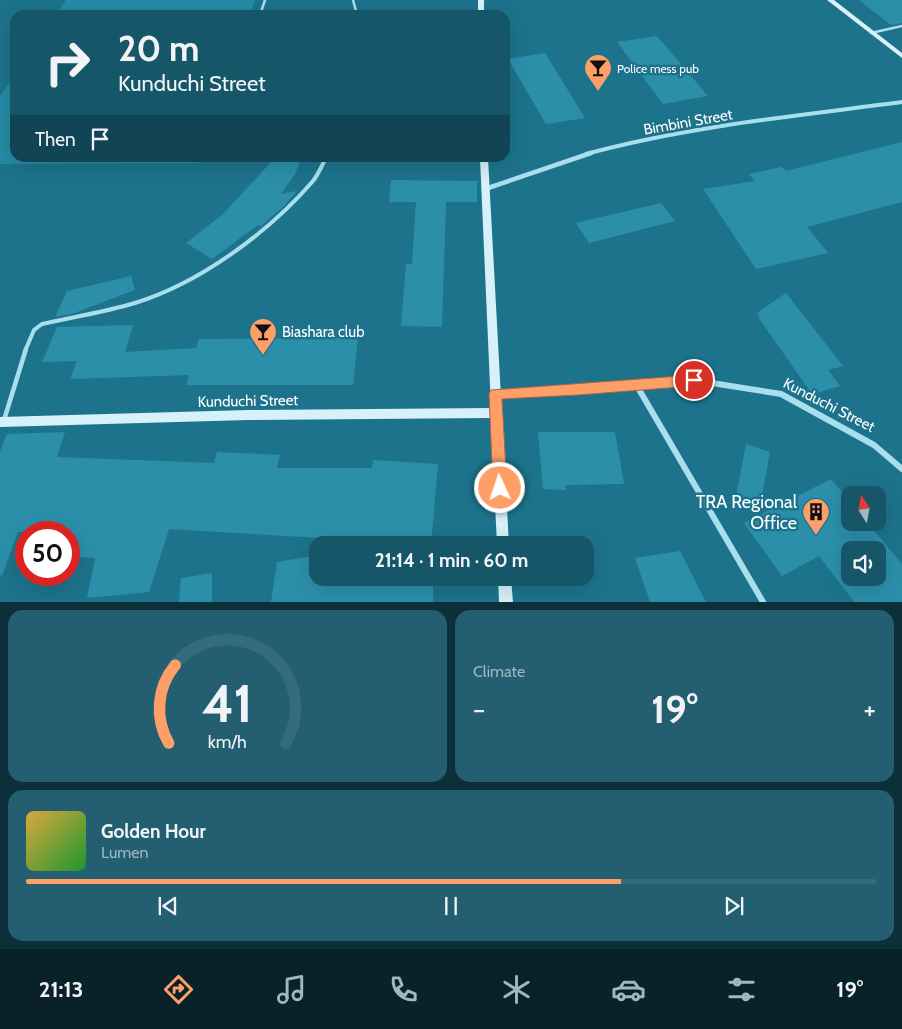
<!DOCTYPE html>
<meta charset="utf-8">
<style>
:root{--surface:#165669;--page:#235f71;--text:#f1f3f6;--muted:#9eb7c0;--line:#356c7d;--accent:#fd9f67}
body{margin:0;font-family:Cabin,sans-serif;background:var(--page);color:var(--text);height:100vh;display:flex;flex-direction:column;font-size:19px;white-space:nowrap}
*{box-sizing:border-box;margin:0}
p{font-size:16px;color:var(--muted)}
.icon{flex:none;width:28px;height:28px;fill:none;stroke:currentColor;stroke-width:2;stroke-linecap:round;stroke-linejoin:round}
.map{position:relative;height:602px;overflow:hidden}
.panel{display:flex;flex-direction:column;gap:8px;padding:8px;background:#0c2f3a;flex:1}
.panel>*{flex:none}
.banner{position:absolute;left:10px;top:10px;width:500px;height:152px;border-radius:15px;box-shadow:0 5px 20px #0002;background:#165669;color:var(--text);overflow:hidden}
.needle{width:32px;rotate:349deg}
.controls{position:absolute;left:841px;top:486px;display:grid;gap:10px}
.controls a{display:grid;place-items:center;width:45px;height:45px;border-radius:10px;background:var(--surface);box-shadow:0 5px 20px #0002;font-size:25px}
.speed{position:absolute;left:15px;top:521px;display:flex;gap:10px;font-size:25px;font-weight:700;text-align:center}
.speed>*{display:grid;place-content:center;width:65px;height:65px;border-radius:50%;background:var(--surface);box-shadow:0 5px 20px #0002;line-height:1}
.speed .limit{border:8px solid #d22;background:#fff;color:#111}
.pin{position:absolute;display:grid;place-items:center;width:42px;height:42px;color:#fff;margin:-21px;border:2px solid #fff;border-radius:50%;box-shadow:0 1px 5px #0007}
.me{position:absolute;width:55px;margin:-28px;rotate:357deg;stroke-linejoin:round;filter:drop-shadow(0 0 4px #0008)}
.turn{display:flex;align-items:center;gap:18px;height:105px;padding:0 25px;font-size:22px}
.turn .icon{width:65px;height:65px;stroke-width:2.5}
.turn b{display:block;font-size:35px;line-height:42px}
.then{display:flex;align-items:center;height:48px;padding:0 25px;background:#0003;gap:10px;font-size:19px}
.big{font-size:38px;font-weight:700;line-height:1.1}
.panel .tile{flex:1;display:flex;flex-direction:column;justify-content:center;gap:8px;min-width:0;padding:0 18px;border-radius:15px;background:var(--page)}
.panel .dial{align-items:center;gap:0}
.dial svg{height:130px;overflow:visible;fill:none;stroke:var(--line);stroke-width:7;stroke-linecap:round;text-anchor:middle}
.dial text{fill:var(--text);stroke:none}
.song{display:flex;align-items:center;gap:15px}
.cover{width:60px;height:60px;border-radius:8px;background:linear-gradient(135deg,hsl(40 70% 55%),hsl(130 70% 35%))}
.played{height:5px;border-radius:2px;background:linear-gradient(90deg,var(--accent) 70%,var(--line) 70%)}
.keys{display:flex;justify-content:space-around;direction:ltr}
.heat{display:flex;justify-content:space-between;align-items:center;font-size:28px;direction:ltr}
.panel .tiles{flex:1;display:grid;gap:8px;grid-template-columns:1fr 1fr}
.tile:last-child{grid-column:span 2}
.trip{position:absolute;left:309px;top:536px;width:285px;height:50px;border-radius:15px;background:var(--surface);box-shadow:0 5px 20px #0002;font-weight:700;line-height:50px;text-align:center}
.tab-bar{display:flex;height:80px;justify-content:space-around;align-items:center;background:#09222a;color:var(--muted)}
.tab-bar .icon{width:35px;height:35px}
.tab-bar .current{color:var(--accent)}
.tab-bar b{font-size:22px;color:var(--text)}
.map>svg:first-child{display:block}
</style>
<div class="map">
<svg width="902" height="602" viewBox="0 0 902 602">
<rect width="100%" height="100%" fill="#1d738c"/>
<path fill="#268aa5" d="M66 0H255L250 15H56Z
M15 75V158H201L199 163 0 164V96Z"/>
<path fill="#2c8faa" fill-rule="evenodd" d="M859 0H902V23L891 25Z
M657 36 708 96 663 104 617 42Z
M545 53 585 118 546 124 508 59Z
M902 142V202L807 227 828 253 756 269 703 189 755 181 749 174 781 167 786 171Z
M275 158H301L295 174 281 194 297 191 284 206 261 226 258 225 212 259 186 243 222 215Z
M391 180 477 181V202H446L442 327 401 326 406 264H412L416 202H389Z
M661 203 675 221 589 243 576 223Z
M131 276 135 290 72 314 55 317 67 291Z
M786 293 843 366 828 370 840 386 812 394 758 317H760L757 313Z
M133 325 125 352 196 348 199 339 358 338 353 385H186L189 375 70 379 77 361 42 362 57 327Z
M65 432 57 457 214 463 217 452 280 455 277 468H372L373 460 438 464 431 545H353L352 540 169 529 149 592 87 598 95 558 69 556V532H18L2 576 0 575V452L7 434Z
M538 432H615L624 484 565 485 566 490 543 489Z
M746 444 770 452 760 506 736 496Z
M831 479 850 502V522H867L902 564V602H854L819 556 782 576 744 523ZM850 550H878V578H850Z
M680 551 706 602H650L635 558Z
M318 555V578H433V602H271L277 562Z
M212 573V602H179L181 578Z"/>
<g fill="none" stroke-linecap="round" stroke-linejoin="round">
<path stroke="#a9dfed" stroke-width="2.5" d="M353 0 357 15
M260 15 265 0
M871 33 902 26"/>
<path stroke="#a9dfed" stroke-width="4" d="M25 351 34 330 42 324C73 317 105 312 135 303 200 283 269 232 313 181 318 175 322 165 326 158"/>
<path stroke="#a9dfed" stroke-width="4.5" d="M4 420 26 349"/>
<path stroke="#a9dfed" stroke-width="4" d="M586 154C689 126 796 116 902 102"/>
<path stroke="#a9dfed" stroke-width="4.5" d="M485 189 591 153"/>
<path stroke="#a9dfed" stroke-width="6" d="M637 386 763 602
M496 393 693 380 781 394 874 445 902 469"/>
<path fill="#d6f1f9" fill-rule="evenodd" d="M478 0H484V15H478Z
M827 0H834L902 53V58Z
M480 158H488L509 545H497L491 418 248 420 0 427V417L248 410 491 408Z
M498 578H511L513 602H499Z"/>
</g>
<path fill="#fd9f67" stroke="#a46743" d="M694 375 698 376 700 380 698 384 694 386 578 395 502 399 507 488 505 493 500 495 495 493 493 488 489 394 491 390Z"/>
<defs>
<symbol id="bar-pin" viewBox="-11 -11 22 30"><path d="M0 17L-7.5 6A9.5 9.5 0 1 1 7.5 6Z" fill="#fd9f67" stroke="#1d738c"/><path d="M-6-5H6L.8 .8V4.5H3.5V6h-7V4.5H-.8V.8Z" fill="#111"/></symbol>
<symbol id="building-pin" viewBox="-11 -11 22 30"><path d="M0 17L-7.5 6A9.5 9.5 0 1 1 7.5 6Z" fill="#fd9f67" stroke="#1d738c"/><path d="M-4-6H4V6H1V3H-1V6H-4ZM-2.5-4.3h1.7v1.8h-1.7ZM.8-4.3h1.7v1.8H.8ZM-2.5-1h1.7V.8h-1.7ZM.8-1h1.7V.8H.8Z" fill="#111"/></symbol>
</defs>
<g fill-rule="evenodd">
<use href="#bar-pin" x="582" y="52" width="32" height="43"/>
<use href="#bar-pin" x="247" y="316" width="32" height="43"/>
<use href="#building-pin" x="800" y="496" width="32" height="43"/>
</g>
<g text-anchor="middle" dominant-baseline="central" stroke-width="5" stroke-linejoin="round" paint-order="stroke">
<g font-size="12" fill="#fff" stroke="#1d738c" text-anchor="start">
<text x="617" y="68">Police mess pub</text>
</g>
<g font-size="15" fill="#fff" stroke="#1d738c">
<text transform="translate(688 122) rotate(-10)">Bimbini Street</text>
<text transform="translate(248 401) rotate(-1)">Kunduchi Street</text>
<text transform="translate(829 405) rotate(27)">Kunduchi Street</text>
</g>
<g font-size="15" fill="#fff" stroke="#1d738c" text-anchor="start">
<text x="282" y="332">Biashara club</text>
</g>
<g font-size="18" fill="#fff" stroke="#1d738c" text-anchor="end">
<text x="797" y="502">TRA Regional<tspan x="797" dy="21">Office</tspan></text>
</g>
</g>
</svg>
<div class="controls">
<a><svg class="needle" viewBox="-14 -14 28 28"><path d="M0-13l5 13h-10z" fill="#e53935"/><path d="M0 13l5-13h-10z" fill="#9eb7c0"/></svg></a>
<a><svg class="icon" aria-label="sound" viewBox="0 0 24 24"><path d="M4 9h4l5-4v14l-5-4H4zM17 9q2 3 0 6"/></svg></a>
</div>
<div class="speed"><div class="limit">50</div></div>
<div class="pin" style="left:694px;top:380px;background:#d93025"><svg class="icon" aria-label="arrive" viewBox="0 0 24 24"><path d="M6 21V4h12l-3 4 3 4H6"/></svg></div>
<svg class="me" style="left:500px;top:488px" viewBox="-20 -20 40 40"><circle r="17" fill="#fd9f67" stroke="#fff" stroke-width="3"/><path d="M0-11L8 9 0 5-8 9z" fill="#fff"/></svg>
<div class="trip">21:14 · 1 min · 60 m</div>
<div class="banner">
<div class="turn"><svg class="icon" aria-label="right" viewBox="0 0 24 24"><path d="M7 20v-9h11M14 6l5 5-5 5"/></svg><div><b>20 m</b>Kunduchi Street</div></div>
<div class="then">Then<svg class="icon" aria-label="arrive" viewBox="0 0 24 24"><path d="M6 21V4h12l-3 4 3 4H6"/></svg></div>
</div>
</div>
<section class="panel">
<div class="tiles">
<div class="tile dial"><svg viewBox="0 0 100 80">
<path d="M14 69A42 42 0 1 1 86 69"/>
<path d="M14 69A42 42 0 0 1 18 21" stroke="#fd9f67"/>
<text x="50" y="56" font-size="32" font-weight="700">41</text>
<text x="50" y="72" font-size="11">km/h</text>
</svg></div>
<div class="tile"><p>Climate</p>
<div class="heat"><a>−</a><b class="big">19°</b><a>+</a></div>
</div>
<div class="tile">
<div class="song"><i class="cover"></i><div><b>Golden Hour</b><p>Lumen</p></div></div>
<div class="played"></div>
<div class="keys"><svg class="icon" aria-label="previous" viewBox="0 0 24 24"><path d="M18 5L8 12l10 7zM5 5v14"/></svg><svg class="icon" aria-label="pause" viewBox="0 0 24 24"><path d="M8 5v14M16 5v14"/></svg><svg class="icon" aria-label="next" viewBox="0 0 24 24"><path d="M6 5l10 7-10 7zM19 5v14"/></svg></div>
</div>
</div>
</section>
<nav class="tab-bar">
<b>21:13</b>
<svg class="icon current" aria-label="directions" viewBox="0 0 24 24"><path d="M12 3l9 9-9 9-9-9zM9 14v-3h6M13 9l2 2-2 2"/></svg>
<svg class="icon" aria-label="music" viewBox="0 0 24 24"><path d="M9 18V5l10-2v13"/><circle cx="6" cy="18" r="3"/><circle cx="16" cy="16" r="3"/></svg>
<svg class="icon" aria-label="phone" viewBox="0 0 24 24"><path d="M5 4h4l2 5-3 2q2 4 5 5l2-3 5 2v4C11 20 4 13 5 4z"/></svg>
<svg class="icon" aria-label="climate" viewBox="0 0 24 24"><path d="M12 3v18M4 7l16 10M4 17L20 7"/></svg>
<svg class="icon" aria-label="car" viewBox="0 0 24 24"><path d="M5 17H2v-5l4-1 3-4h7l3 4 3 1v5h-3M9 17h6M6 11h13"/><circle cx="7" cy="17" r="2"/><circle cx="17" cy="17" r="2"/></svg>
<svg class="icon" aria-label="filters" viewBox="0 0 24 24"><path d="M4 7h16M4 17h16"/><circle cx="9" cy="7" r="2"/><circle cx="15" cy="17" r="2"/></svg>
<b>19°</b>
</nav>
